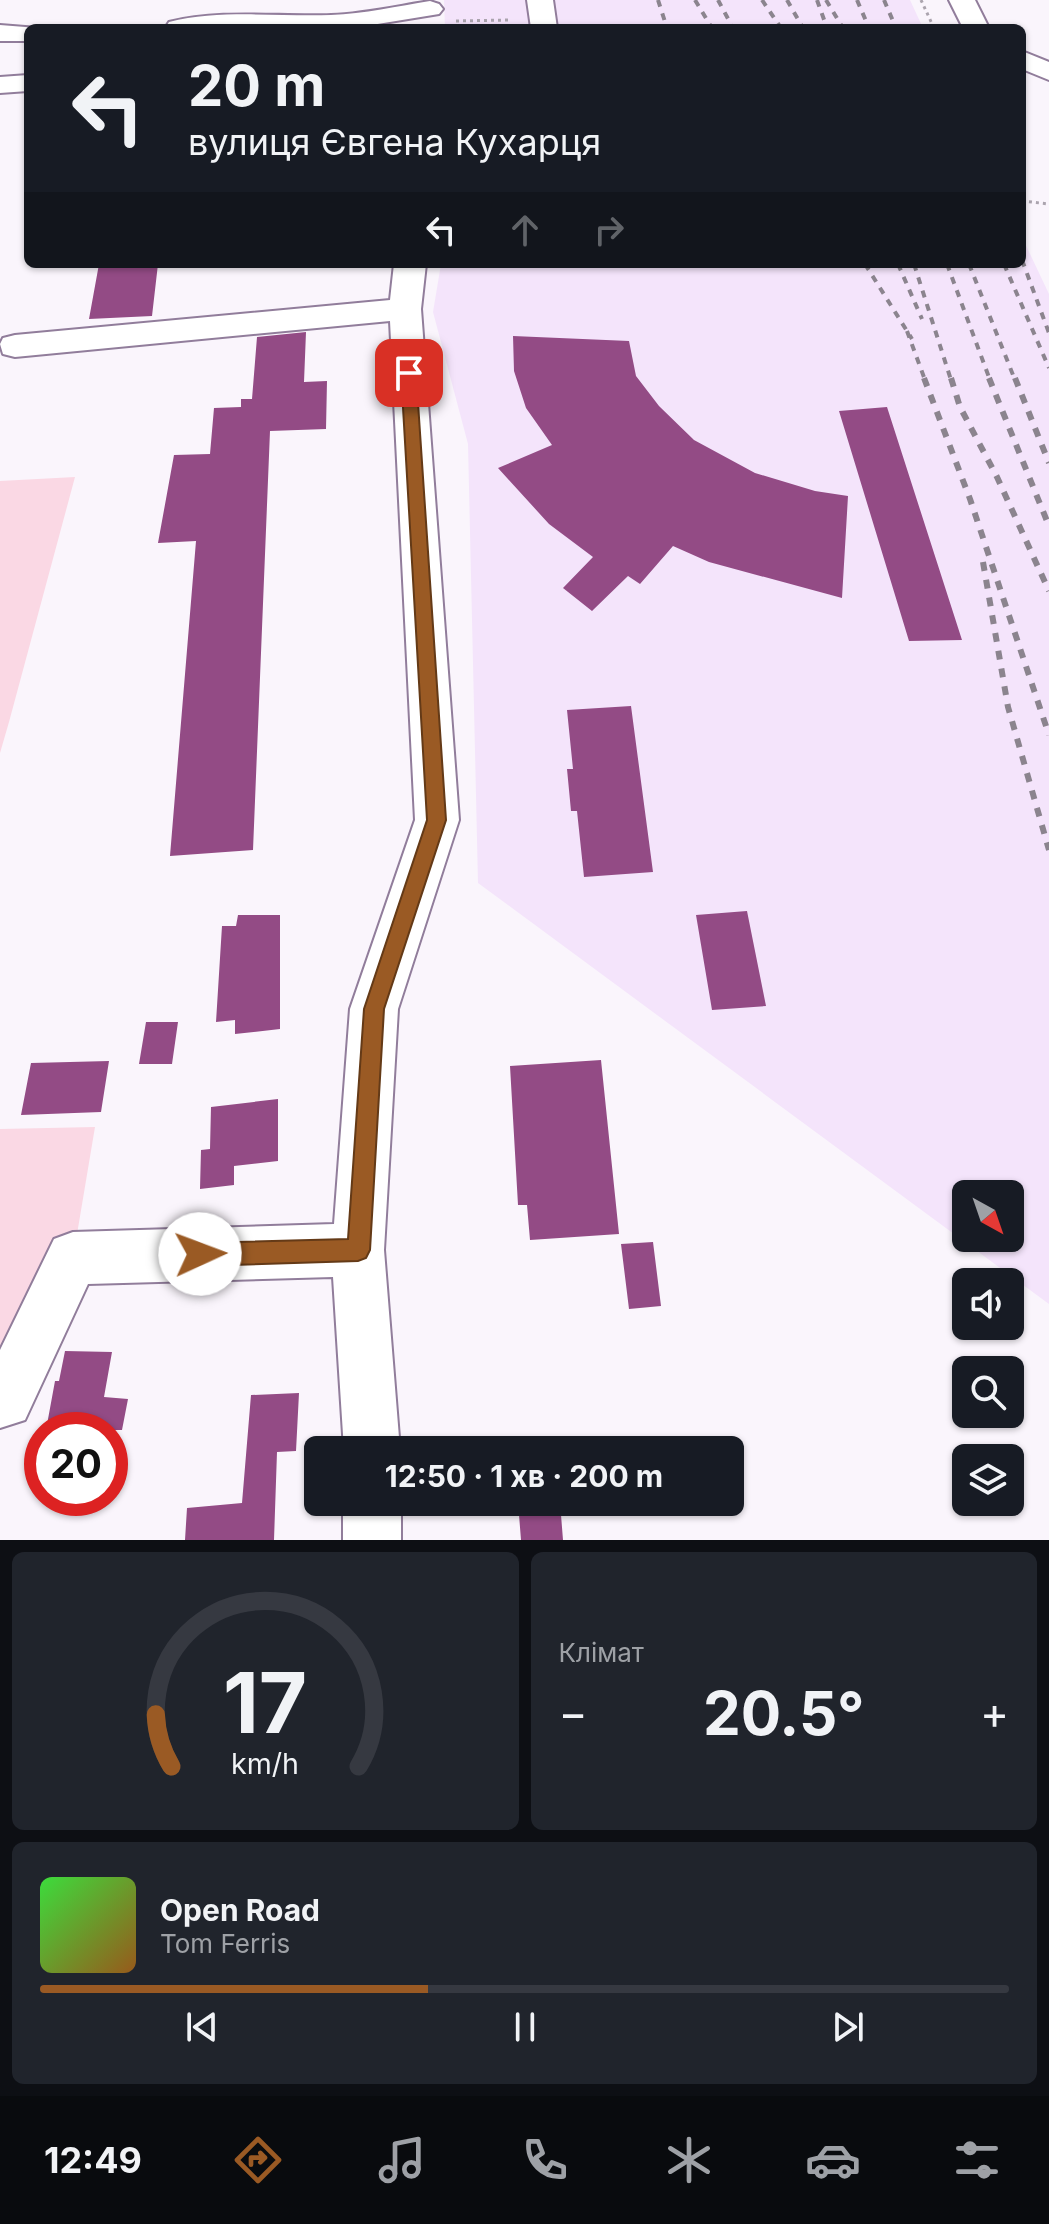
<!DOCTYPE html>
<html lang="uk">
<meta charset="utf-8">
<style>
:root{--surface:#171b24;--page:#20242c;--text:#f1f3f6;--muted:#9ea1a6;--line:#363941;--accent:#9a5a24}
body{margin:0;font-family:Inter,sans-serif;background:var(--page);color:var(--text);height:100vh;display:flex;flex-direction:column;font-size:30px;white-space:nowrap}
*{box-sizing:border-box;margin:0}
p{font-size:26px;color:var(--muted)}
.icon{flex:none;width:44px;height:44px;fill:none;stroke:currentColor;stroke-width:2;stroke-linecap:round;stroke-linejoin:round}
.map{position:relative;height:1540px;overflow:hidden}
.drawer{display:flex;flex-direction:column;gap:12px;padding:12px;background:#0d0f14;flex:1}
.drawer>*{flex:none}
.guide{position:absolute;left:24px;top:24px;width:1002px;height:244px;border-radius:12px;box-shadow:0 2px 6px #0004;background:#171b24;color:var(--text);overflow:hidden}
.needle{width:52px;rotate:140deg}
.tools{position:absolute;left:952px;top:1180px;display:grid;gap:16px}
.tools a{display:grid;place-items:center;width:72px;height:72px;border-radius:12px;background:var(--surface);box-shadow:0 2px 6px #0004;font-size:40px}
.speed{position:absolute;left:24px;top:1412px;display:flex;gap:16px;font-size:40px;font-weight:700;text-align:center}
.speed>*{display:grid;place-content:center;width:104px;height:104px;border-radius:50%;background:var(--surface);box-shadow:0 2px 6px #0004;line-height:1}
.speed .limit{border:12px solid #d22;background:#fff;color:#111}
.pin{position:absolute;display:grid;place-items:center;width:68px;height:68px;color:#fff;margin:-34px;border-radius:16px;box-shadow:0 4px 12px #0006}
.me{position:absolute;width:88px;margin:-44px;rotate:88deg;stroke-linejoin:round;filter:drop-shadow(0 0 6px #0008)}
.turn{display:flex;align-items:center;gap:28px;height:168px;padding:0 32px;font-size:36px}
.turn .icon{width:104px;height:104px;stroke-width:2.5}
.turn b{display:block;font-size:56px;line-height:68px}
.lanes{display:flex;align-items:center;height:76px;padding:0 32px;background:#0003;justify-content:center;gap:40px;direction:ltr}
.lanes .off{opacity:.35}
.big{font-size:60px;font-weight:700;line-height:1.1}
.drawer .card{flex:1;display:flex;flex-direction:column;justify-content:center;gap:12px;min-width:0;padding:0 28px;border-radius:12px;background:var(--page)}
.drawer .dial{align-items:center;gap:0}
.dial svg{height:208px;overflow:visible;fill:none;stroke:var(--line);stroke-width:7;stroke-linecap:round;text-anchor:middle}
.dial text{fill:var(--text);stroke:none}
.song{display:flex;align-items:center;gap:24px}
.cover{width:96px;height:96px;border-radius:12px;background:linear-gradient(135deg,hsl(120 70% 55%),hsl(30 70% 35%))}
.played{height:8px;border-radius:4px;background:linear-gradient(90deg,var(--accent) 40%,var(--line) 40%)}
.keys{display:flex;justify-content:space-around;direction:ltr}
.heat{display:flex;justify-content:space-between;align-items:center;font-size:44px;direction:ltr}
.drawer .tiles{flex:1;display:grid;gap:12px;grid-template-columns:1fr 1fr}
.card:last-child{grid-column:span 2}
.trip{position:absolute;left:304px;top:1436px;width:440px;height:80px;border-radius:12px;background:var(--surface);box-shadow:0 2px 6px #0004;font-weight:700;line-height:80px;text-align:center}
.menu{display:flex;height:128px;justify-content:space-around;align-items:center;background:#090b0e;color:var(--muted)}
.menu .icon{width:56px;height:56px}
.menu .current{color:var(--accent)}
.menu b{font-size:36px;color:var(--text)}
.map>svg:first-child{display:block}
</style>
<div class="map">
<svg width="1049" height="1540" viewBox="0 0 1049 1540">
<rect width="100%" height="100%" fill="#faf5fc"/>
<path fill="#f4e4fb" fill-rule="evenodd" d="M444 0H910L923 28H445Z
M1022 237 1049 294V1304L478 883 468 444 433 312 441 264H1022ZM966 1194H1010V1238H966Z"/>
<path fill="#fad8e4" d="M75 477 9 722 0 753V481Z
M95 1127 73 1258 0 1400V1129Z"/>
<path fill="#934b85" d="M99 264H158L152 316 89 319Z
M306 332 304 382 327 381 326 429 270 431 253 850 170 856 196 541 158 543 174 455 210 454 214 408 241 407V399H252L257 337Z
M513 336 629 341 636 376 659 406 694 440 755 473 815 491 848 496 842 598 709 562 673 546 640 584 628 576 592 611 563 588 593 557 549 524 498 468 552 445 526 408 514 371Z
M887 407 962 640 909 641 839 411Z
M631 706 653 872 584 877 577 811H571L567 769H573L567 710Z
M747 911 766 1006 712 1010 696 915Z
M238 915H280V1029L235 1034V1020L216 1022 222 926H236Z
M146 1022H178L172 1064H139Z
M601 1060 619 1234 530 1240 527 1205H518L510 1066Z
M109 1061 101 1112 21 1115 31 1063Z
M278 1099V1161L234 1166V1185L200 1189 201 1150 210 1149 211 1107Z
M653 1242 661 1306 629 1309 621 1244Z
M65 1351 112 1352 104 1397 128 1399 122 1430H46L55 1381H59Z
M299 1393 296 1451 277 1452 274 1540H185L187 1508 242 1503 251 1395Z
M518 1502H560L563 1540H521Z"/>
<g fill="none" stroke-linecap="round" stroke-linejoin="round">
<defs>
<path id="minor" d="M527 0H553L557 28H531Z
M949 0H975L989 28H963Z
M430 1 439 4 443 9 439 14 353 28H165L169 22C221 9 278 17 331 15 364 14 398 6 430 1Z
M0 25 38 28H28V41H0Z
M1022 51 1049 62V80L1022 69Z
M28 75V91L0 93V77Z
M394 264H426L421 309 459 820 398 1009 384 1250 400 1450H344L333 1277 88 1284 25 1420 0 1428V1350L54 1239 73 1232 334 1224 350 1009 415 820 390 321 15 357 3 354 0 344 3 338 15 335 390 300Z
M343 1502H401V1540H343Z"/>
</defs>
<use href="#minor" stroke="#917d9b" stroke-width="4"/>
<path stroke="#aba4ae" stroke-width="3" stroke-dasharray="3 4" stroke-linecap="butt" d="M921 0 934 28
M456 21 510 20
M1022 201 1049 204"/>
<use href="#minor" fill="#fff" fill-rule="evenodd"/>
<path stroke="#8b848e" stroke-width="4" stroke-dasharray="7 7" stroke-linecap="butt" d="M658 0 667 28
M695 0 712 28
M718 0 733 28
M762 0 781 28
M787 0 803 28
M817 0 827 28
M826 0 843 28
M857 0 869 28
M884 0 896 28
M1022 260 1049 333
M865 264 912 339
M898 264 922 319
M914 264 951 380
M947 264 990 380
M969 264 1015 380
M1004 264 1049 368
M907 331 925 380"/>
<path stroke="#8b848e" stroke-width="6" stroke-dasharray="9 9" stroke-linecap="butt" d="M924 378 970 499 1049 735
M951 378 960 407 997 477 1049 591
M989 378 1049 526
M1015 378 1049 463
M983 562 1008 707 1049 850"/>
</g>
<path fill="#9a5a24" stroke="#643a17" stroke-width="2" d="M409 368 416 373 446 820 384 1009 370 1250 366 1258 358 1261 200 1266 192 1262 188 1254 192 1246 200 1243 348 1239 364 1009 427 820 401 373Z"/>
</svg>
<div class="tools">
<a><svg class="needle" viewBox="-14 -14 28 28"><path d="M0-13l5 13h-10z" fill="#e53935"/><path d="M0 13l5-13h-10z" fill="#9ea1a6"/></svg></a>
<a><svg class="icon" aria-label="sound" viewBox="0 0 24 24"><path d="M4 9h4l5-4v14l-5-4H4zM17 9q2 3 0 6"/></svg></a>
<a><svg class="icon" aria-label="search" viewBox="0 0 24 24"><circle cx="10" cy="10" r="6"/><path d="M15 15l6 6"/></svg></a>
<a><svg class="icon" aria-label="layers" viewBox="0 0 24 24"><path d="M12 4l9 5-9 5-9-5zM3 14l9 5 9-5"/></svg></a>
</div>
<div class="speed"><div class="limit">20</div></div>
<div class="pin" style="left:409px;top:373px;background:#d93025"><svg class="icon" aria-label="arrive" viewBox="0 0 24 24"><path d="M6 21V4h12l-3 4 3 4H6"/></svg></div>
<svg class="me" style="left:200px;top:1254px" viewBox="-20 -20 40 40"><circle r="19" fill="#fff"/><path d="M0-13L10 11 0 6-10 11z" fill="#9a5a24"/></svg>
<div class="trip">12:50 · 1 хв · 200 m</div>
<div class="guide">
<div class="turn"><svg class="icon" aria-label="left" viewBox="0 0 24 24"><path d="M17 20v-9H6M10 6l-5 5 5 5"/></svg><div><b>20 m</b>вулиця Євгена Кухарця</div></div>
<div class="lanes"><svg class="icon" aria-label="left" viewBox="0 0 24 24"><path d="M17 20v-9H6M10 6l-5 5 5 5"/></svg><svg class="icon off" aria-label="ahead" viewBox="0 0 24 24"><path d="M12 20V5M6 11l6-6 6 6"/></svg><svg class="icon off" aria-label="right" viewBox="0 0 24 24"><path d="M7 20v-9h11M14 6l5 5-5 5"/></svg></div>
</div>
</div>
<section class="drawer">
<div class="tiles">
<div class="card dial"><svg viewBox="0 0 100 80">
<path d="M14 69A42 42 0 1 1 86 69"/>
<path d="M14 69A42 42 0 0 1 8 49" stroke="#9a5a24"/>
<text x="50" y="56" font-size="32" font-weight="700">17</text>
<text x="50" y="72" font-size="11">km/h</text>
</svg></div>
<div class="card"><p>Клімат</p>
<div class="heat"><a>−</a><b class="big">20.5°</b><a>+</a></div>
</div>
<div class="card">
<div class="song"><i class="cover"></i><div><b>Open Road</b><p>Tom Ferris</p></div></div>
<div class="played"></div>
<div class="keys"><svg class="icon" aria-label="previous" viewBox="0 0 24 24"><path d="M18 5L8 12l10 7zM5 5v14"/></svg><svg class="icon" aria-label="pause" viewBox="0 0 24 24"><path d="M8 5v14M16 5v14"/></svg><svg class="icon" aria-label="next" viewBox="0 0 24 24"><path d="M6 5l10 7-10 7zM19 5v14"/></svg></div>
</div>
</div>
</section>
<nav class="menu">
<b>12:49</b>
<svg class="icon current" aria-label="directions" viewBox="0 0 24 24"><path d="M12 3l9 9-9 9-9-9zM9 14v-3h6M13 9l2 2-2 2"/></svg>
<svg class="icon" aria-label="music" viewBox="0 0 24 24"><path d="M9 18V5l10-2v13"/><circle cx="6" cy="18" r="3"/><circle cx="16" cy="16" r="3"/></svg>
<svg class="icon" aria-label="phone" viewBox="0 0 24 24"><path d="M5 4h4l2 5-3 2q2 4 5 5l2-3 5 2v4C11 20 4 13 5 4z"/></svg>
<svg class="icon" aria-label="climate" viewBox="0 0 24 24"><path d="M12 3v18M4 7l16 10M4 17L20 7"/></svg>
<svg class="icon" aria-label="car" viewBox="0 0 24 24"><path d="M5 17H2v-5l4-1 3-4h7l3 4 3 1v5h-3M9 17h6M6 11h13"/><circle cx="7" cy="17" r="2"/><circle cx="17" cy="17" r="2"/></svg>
<svg class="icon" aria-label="filters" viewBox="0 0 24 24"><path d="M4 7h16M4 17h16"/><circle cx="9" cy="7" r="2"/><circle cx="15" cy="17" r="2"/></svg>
</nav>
